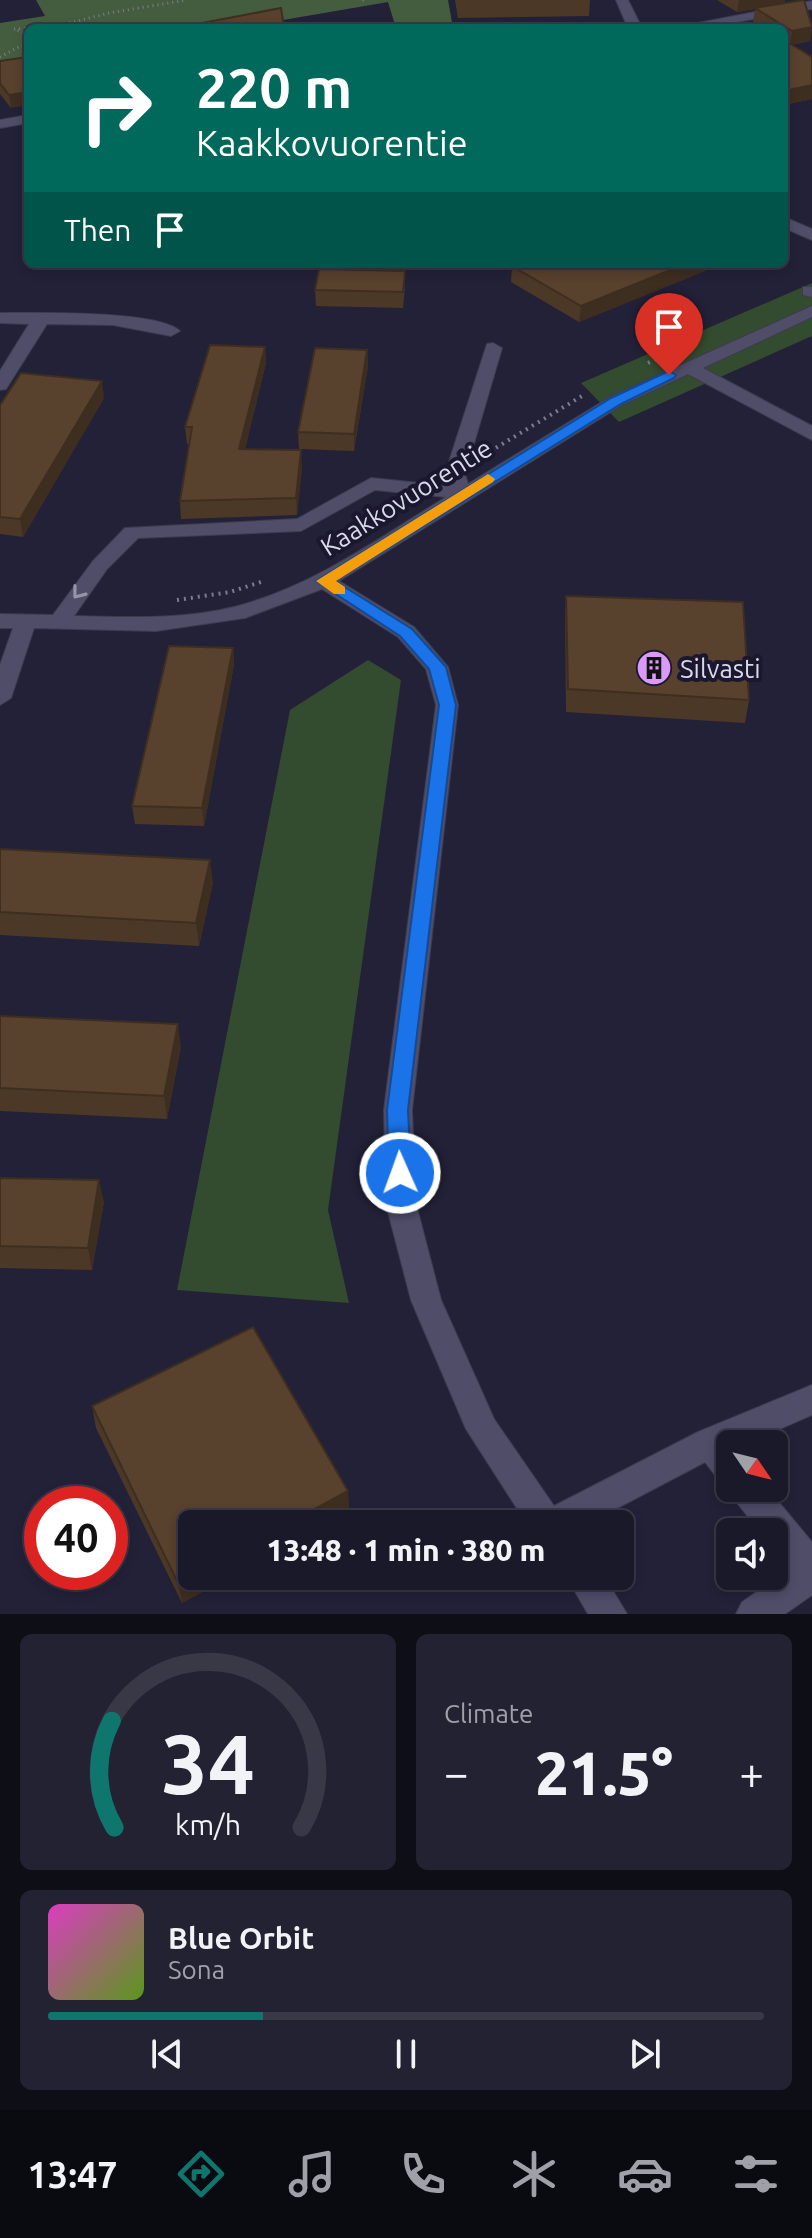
<!DOCTYPE html>
<meta charset="utf-8">
<style>
:root{--surface:#1a192a;--page:#232232;--text:#f1f3f6;--muted:#9fa0a8;--line:#383847;--accent:#0f766e}
body{margin:0;font-family:Ubuntu,sans-serif;background:var(--page);color:var(--text);height:100vh;display:flex;flex-direction:column;font-size:30px;white-space:nowrap}
*{box-sizing:border-box;margin:0}
p{font-size:26px;color:var(--muted)}
.icon{flex:none;width:44px;height:44px;fill:none;stroke:currentColor;stroke-width:2;stroke-linecap:round;stroke-linejoin:round}
.map{position:relative;height:1614px;overflow:hidden}
.details{display:flex;flex-direction:column;gap:20px;padding:20px;background:#0e0e17;flex:1}
.details>*{flex:none}
.banner{position:absolute;left:24px;top:24px;width:764px;height:244px;border-radius:12px;box-shadow:0 4px 12px #0003,0 0 0 2px var(--line);background:#00695c;color:#fff;overflow:hidden}
.needle{width:52px;rotate:125deg}
.tools{position:absolute;left:716px;top:1430px;display:grid;gap:16px}
.tools a{display:grid;place-items:center;width:72px;height:72px;border-radius:12px;background:var(--surface);box-shadow:0 4px 12px #0003,0 0 0 2px var(--line);font-size:40px}
.speed{position:absolute;left:24px;top:1486px;display:flex;gap:16px;font-size:40px;font-weight:700;text-align:center}
.speed>*{display:grid;place-content:center;width:104px;height:104px;border-radius:50%;background:var(--surface);box-shadow:0 4px 12px #0003,0 0 0 2px var(--line);line-height:1}
.speed .limit{border:12px solid #d22;background:#fff;color:#111}
.pin{position:absolute;display:grid;place-items:center;width:68px;height:68px;color:#fff;margin:-82px -34px;border-radius:50% 50% 50% 0;rotate:-45deg;box-shadow:0 0 8px #0007}
.pin .icon{rotate:45deg}
.me{position:absolute;width:88px;margin:-44px;rotate:358deg;stroke-linejoin:round;filter:drop-shadow(0 0 6px #0008)}
.turn{display:flex;align-items:center;gap:28px;height:168px;padding:0 40px;font-size:36px}
.turn .icon{width:104px;height:104px;stroke-width:2.5}
.turn b{display:block;font-size:56px;line-height:68px}
.then{display:flex;align-items:center;height:76px;padding:0 40px;background:#0003;gap:16px;font-size:30px}
.big{font-size:60px;font-weight:800;line-height:1.1}
.details .card{flex:1;display:flex;flex-direction:column;justify-content:center;gap:12px;min-width:0;padding:0 28px;border-radius:12px;background:var(--page)}
.details .dial{align-items:center;gap:0}
.dial svg{height:208px;overflow:visible;fill:none;stroke:var(--line);stroke-width:7;stroke-linecap:round;text-anchor:middle}
.dial text{fill:var(--text);stroke:none}
.song{display:flex;align-items:center;gap:24px}
.cover{width:96px;height:96px;border-radius:12px;background:linear-gradient(135deg,hsl(310 70% 55%),hsl(90 70% 35%))}
.played{height:8px;border-radius:4px;background:linear-gradient(90deg,var(--accent) 30%,var(--line) 30%)}
.keys{display:flex;justify-content:space-around;direction:ltr}
.heat{display:flex;justify-content:space-between;align-items:center;font-size:44px;direction:ltr}
.details .tiles{flex:1;display:grid;gap:20px;grid-template-columns:1fr 1fr}
.card:last-child{grid-column:span 2}
.trip{position:absolute;left:178px;top:1510px;width:456px;height:80px;border-radius:12px;background:var(--surface);box-shadow:0 4px 12px #0003,0 0 0 2px var(--line);font-weight:800;line-height:80px;text-align:center}
.tab-bar{display:flex;height:128px;justify-content:space-around;align-items:center;background:#0a0a11;color:var(--muted)}
.tab-bar .icon{width:56px;height:56px}
.tab-bar .active{color:var(--accent)}
.tab-bar b{font-size:36px;color:var(--text)}
.map>svg:first-child{display:block}
</style>
<div class="map">
<svg width="812" height="1614" viewBox="0 0 812 1614">
<rect width="100%" height="100%" fill="#232138"/>
<path fill="#334b2e" d="M812 283V336L619 422 581 383Z
M368 660 401 680 328 1210 349 1303 177 1290 290 710Z"/>
<path fill="#455d3f" d="M36 0H448L453 28H396L388 2 237 28H28V64L0 68V23L45 16Z"/>
<g fill="none" stroke-linecap="round" stroke-linejoin="round">
<defs>
<path id="minor" d="M616 0H628L642 28H628Z
M812 1V9L702 28H672Z
M28 115V123L0 128V120Z
M784 217 812 229V240L784 228Z
M803 287H812V297L803 295Z
M812 306V317L703 368 812 426V440L688 374 622 405 339 581 414 627 448 667 458 705 412 1110 416 1204 441 1300 494 1419 554 1506 698 1432 812 1385V1415L745 1444H730V1484L718 1479 705 1462 587 1524H527L466 1429 411 1300 386 1204 384 1110 436 705 426 669 398 637 322 589 245 618 156 631 34 628 11 698 0 705V665L13 628H0V614L53 615 93 561 125 528 297 519 371 478 449 486 445 474 487 344 493 343 502 348 465 474 468 484 610 397ZM375 490 446 497C378 539 312 587 234 607 182 620 127 617 74 616L107 569 138 538 301 531Z
M0 313C35 313 157 310 180 331L171 336 113 325 47 324 6 389 0 390V371L29 324 0 323Z
M730 1486 767 1488 812 1542V1595L785 1614H736L742 1602 790 1569 774 1549V1532H760L734 1499Z
M566 1576H604L627 1614H588Z"/>
</defs>
<use href="#minor" stroke="#3e3b4f" stroke-width="2"/>
<path stroke="#7c7b8f" stroke-width="3" stroke-dasharray="1 4" stroke-linecap="butt" d="M363 0 367 2
M50 28 109 13 187 0
M28 34 14 29 50 27
M0 57 28 42"/>
<path stroke="#7c7b8f" stroke-width="4" stroke-dasharray="2 5" stroke-linecap="butt" d="M648 363 693 342
M484 455 582 396
M177 600 230 592 264 581"/>
<use href="#minor" fill="#4f4d68" fill-rule="evenodd"/>
</g>
<path fill="#4c3827" d="M455 0H590L589 16 458 18Z
M717 0H785L784 3 810 41 792 45 812 57V99L784 105V28H763L753 22 755 9 737 12Z
M28 57 11 108 0 94V61Z
M519 264H722L579 322 511 282 512 266Z
M405 287 403 308 316 306 315 290Z
M265 347 266 363 245 449 302 467 297 515 181 519 180 501 189 444H187L185 427Z
M367 350 368 366 354 451 299 449 298 432Z
M104 398 23 537 0 534V405Z
M566 596 749 700 745 723 566 712 565 618Z
M233 648 234 665 204 826 135 824 132 806Z
M0 849 213 883 199 946 0 935Z
M0 1016 181 1047 167 1119 0 1111Z
M0 1178 104 1202 92 1270 0 1268Z
M92 1406 348 1491 349 1512 182 1603 96 1428Z"/>
<path fill="#3e2e20" d="M739 0H785L784 3 737 12Z
M812 27 810 41 790 45 792 31Z
M812 85V99L784 105V91Z
M28 92V105L11 108 9 95Z
M685 264H722L579 322 581 306Z
M265 347 266 363 241 466 239 449Z
M367 350 368 366 354 451V434Z
M102 381 104 398 23 537 20 519Z
M301 450 302 467 297 515 296 498Z
M233 648 234 665 204 826 202 808Z
M210 860 213 883 199 946 196 923Z
M178 1024 181 1047 167 1119 164 1096Z
M99 1180 104 1202 92 1270 88 1248Z
M348 1491 349 1512 327 1524H287Z
M192 1576H232L182 1603 178 1583Z"/>
<path fill="#58412d" stroke="#3e2e20" stroke-width="2" d="M804 0 812 27 792 31 755 8Z
M281 8 284 27 279 28H176Z
M784 40 812 57V85L784 91Z
M28 57V92L9 95 0 83V61Z
M519 264H685L581 306 512 266Z
M319 269 405 271 403 292 315 290Z
M210 345 265 347 239 449 301 450 296 498 180 501 192 427H185Z
M315 348 367 350 354 434 298 432Z
M21 373 102 381 20 519 0 517V405Z
M566 596 743 602 749 700 568 689Z
M169 646 233 648 202 808 132 806Z
M0 849 210 860 196 923 0 912Z
M0 1016 178 1024 164 1096 0 1088Z
M0 1178 99 1180 88 1248 0 1246Z
M253 1327 348 1491 287 1524H192V1576L178 1583 92 1406Z"/>
<defs><path id="oneway-chevron" d="M-2-3.5L2.5 0L-2 3.5" fill="none" stroke-width="1.6" stroke-linecap="round" stroke-linejoin="round" transform="scale(2)"/></defs>
<use stroke="#9493a8" href="#oneway-chevron" transform="translate(78 593) rotate(128)"/>
<path fill="#1a73e8" stroke="#114b97" stroke-width="2" d="M669 371 676 375 674 378 621 404 335 581 412 629 446 667 456 705 408 1110 411 1173 408 1179H392L389 1173 387 1110 439 705 429 669 400 636 316 581 611 398Z"/>
<path fill="#f59e0b" d="M488 474 495 479 493 482 336 581 345 587V594H334L316 581Z"/>
<defs>
<symbol id="building-disc" viewBox="-11 -11 22 22"><circle r="9.5" fill="#d99af7" stroke="#1a172e"/><path d="M-4-6H4V6H1V3H-1V6H-4ZM-2.5-4.3h1.7v1.8h-1.7ZM.8-4.3h1.7v1.8H.8ZM-2.5-1h1.7V.8h-1.7ZM.8-1h1.7V.8H.8Z" fill="#111"/></symbol>
</defs>
<g fill-rule="evenodd">
<use href="#building-disc" x="634" y="648" width="40" height="40"/>
</g>
<g text-anchor="middle" dominant-baseline="central" stroke-width="8" stroke-linejoin="round" paint-order="stroke">
<g font-size="26" fill="#d9d9e9" stroke="#1a172e">
<text transform="translate(406 497) rotate(-32)">Kaakkovuorentie</text>
</g>
<g font-size="26" fill="#d9d9e9" stroke="#1a172e" text-anchor="start">
<text x="680" y="668">Silvasti</text>
</g>
</g>
</svg>
<div class="tools">
<a><svg class="needle" viewBox="-14 -14 28 28"><path d="M0-13l5 13h-10z" fill="#e53935"/><path d="M0 13l5-13h-10z" fill="#9fa0a8"/></svg></a>
<a><svg class="icon" aria-label="sound" viewBox="0 0 24 24"><path d="M4 9h4l5-4v14l-5-4H4zM17 9q2 3 0 6"/></svg></a>
</div>
<div class="speed"><div class="limit">40</div></div>
<div class="pin" style="left:669px;top:375px;background:#d93025"><svg class="icon" aria-label="arrive" viewBox="0 0 24 24"><path d="M6 21V4h12l-3 4 3 4H6"/></svg></div>
<svg class="me" style="left:400px;top:1173px" viewBox="-20 -20 40 40"><circle r="17" fill="#1a73e8" stroke="#fff" stroke-width="3"/><path d="M0-11L8 9 0 5-8 9z" fill="#fff"/></svg>
<div class="trip">13:48 · 1 min · 380 m</div>
<div class="banner">
<div class="turn"><svg class="icon" aria-label="right" viewBox="0 0 24 24"><path d="M7 20v-9h11M14 6l5 5-5 5"/></svg><div><b>220 m</b>Kaakkovuorentie</div></div>
<div class="then">Then<svg class="icon" aria-label="arrive" viewBox="0 0 24 24"><path d="M6 21V4h12l-3 4 3 4H6"/></svg></div>
</div>
</div>
<section class="details">
<div class="tiles">
<div class="card dial"><svg viewBox="0 0 100 80">
<path d="M14 69A42 42 0 1 1 86 69"/>
<path d="M14 69A42 42 0 0 1 13 28" stroke="#0f766e"/>
<text x="50" y="56" font-size="32" font-weight="700">34</text>
<text x="50" y="72" font-size="11">km/h</text>
</svg></div>
<div class="card"><p>Climate</p>
<div class="heat"><a>−</a><b class="big">21.5°</b><a>+</a></div>
</div>
<div class="card">
<div class="song"><i class="cover"></i><div><b>Blue Orbit</b><p>Sona</p></div></div>
<div class="played"></div>
<div class="keys"><svg class="icon" aria-label="previous" viewBox="0 0 24 24"><path d="M18 5L8 12l10 7zM5 5v14"/></svg><svg class="icon" aria-label="pause" viewBox="0 0 24 24"><path d="M8 5v14M16 5v14"/></svg><svg class="icon" aria-label="next" viewBox="0 0 24 24"><path d="M6 5l10 7-10 7zM19 5v14"/></svg></div>
</div>
</div>
</section>
<nav class="tab-bar">
<b>13:47</b>
<svg class="icon active" aria-label="directions" viewBox="0 0 24 24"><path d="M12 3l9 9-9 9-9-9zM9 14v-3h6M13 9l2 2-2 2"/></svg>
<svg class="icon" aria-label="music" viewBox="0 0 24 24"><path d="M9 18V5l10-2v13"/><circle cx="6" cy="18" r="3"/><circle cx="16" cy="16" r="3"/></svg>
<svg class="icon" aria-label="phone" viewBox="0 0 24 24"><path d="M5 4h4l2 5-3 2q2 4 5 5l2-3 5 2v4C11 20 4 13 5 4z"/></svg>
<svg class="icon" aria-label="climate" viewBox="0 0 24 24"><path d="M12 3v18M4 7l16 10M4 17L20 7"/></svg>
<svg class="icon" aria-label="car" viewBox="0 0 24 24"><path d="M5 17H2v-5l4-1 3-4h7l3 4 3 1v5h-3M9 17h6M6 11h13"/><circle cx="7" cy="17" r="2"/><circle cx="17" cy="17" r="2"/></svg>
<svg class="icon" aria-label="filters" viewBox="0 0 24 24"><path d="M4 7h16M4 17h16"/><circle cx="9" cy="7" r="2"/><circle cx="15" cy="17" r="2"/></svg>
</nav>
